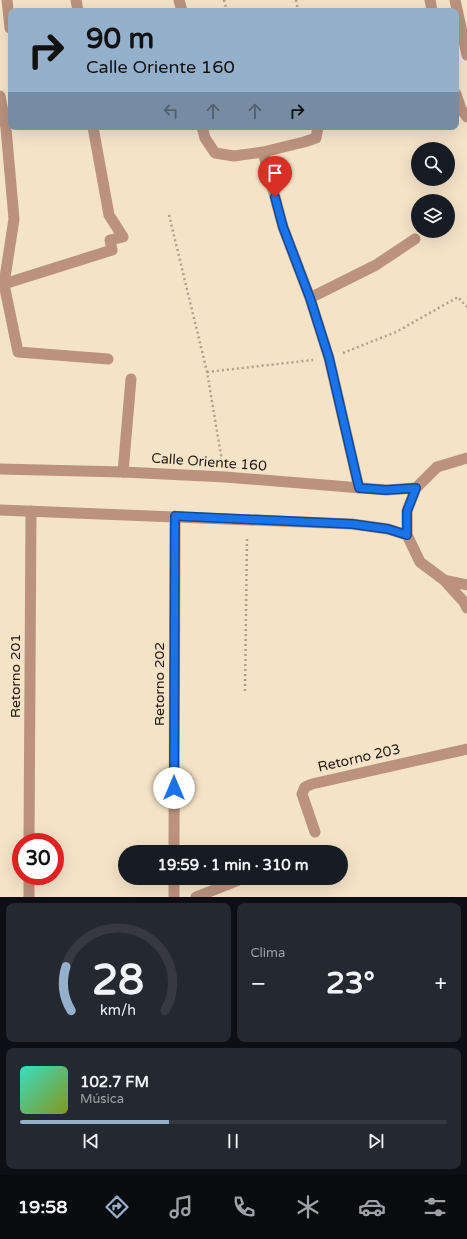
<!DOCTYPE html>
<html lang="es">
<meta charset="utf-8">
<style>
:root{--surface:#171b24;--page:#242831;--text:#f1f3f6;--muted:#9ea1a6;--line:#363941;--accent:#94b0cb}
body{margin:0;font-family:"Varela Round",sans-serif;background:var(--page);color:var(--text);height:100vh;display:flex;flex-direction:column;font-size:15px;white-space:nowrap}
*{box-sizing:border-box;margin:0}
p{font-size:13px;color:var(--muted)}
.icon{flex:none;width:22px;height:22px;fill:none;stroke:currentColor;stroke-width:2;stroke-linecap:round;stroke-linejoin:round}
.map{position:relative;height:897px;overflow:hidden}
.details{display:flex;flex-direction:column;gap:6px;padding:6px;background:#0d0f14;flex:1}
.details>*{flex:none}
.banner{position:absolute;left:8px;top:8px;width:451px;height:122px;border-radius:8px;box-shadow:0 4px 16px #0002;background:#94b0cb;color:#111;overflow:hidden}
.buttons{position:absolute;left:411px;top:142px;display:grid;gap:8px}
.buttons a{display:grid;place-items:center;width:44px;height:44px;border-radius:50%;background:var(--surface);box-shadow:0 4px 16px #0002;font-size:20px}
.speed{position:absolute;left:12px;top:833px;display:flex;gap:8px;font-size:20px;font-weight:700;text-align:center}
.speed>*{display:grid;place-content:center;width:52px;height:52px;border-radius:50%;background:var(--surface);box-shadow:0 4px 16px #0002;line-height:1}
.speed .limit{border:6px solid #d22;background:#fff;color:#111}
.pin{position:absolute;display:grid;place-items:center;width:34px;height:34px;color:#fff;margin:-41px -17px;border-radius:50% 50% 50% 0;rotate:-45deg;box-shadow:0 0 4px #0007}
.pin .icon{rotate:45deg}
.me{position:absolute;width:44px;margin:-22px;rotate:0deg;stroke-linejoin:round;filter:drop-shadow(0 0 3px #0008)}
.turn{display:flex;align-items:center;gap:14px;height:84px;padding:0 12px;font-size:18px}
.turn .icon{width:52px;height:52px;stroke-width:2.5}
.turn b{display:block;font-size:28px;line-height:34px}
.lanes{display:flex;align-items:center;height:38px;padding:0 12px;background:#0003;justify-content:center;gap:20px;direction:ltr}
.lanes .off{opacity:.35}
.big{font-size:30px;font-weight:800;line-height:1.1}
.details .widget{flex:1;display:flex;flex-direction:column;justify-content:center;gap:6px;min-width:0;padding:0 14px;border-radius:8px;background:var(--page)}
.details .dial{align-items:center;gap:0}
.dial svg{height:104px;overflow:visible;fill:none;stroke:var(--line);stroke-width:7;stroke-linecap:round;text-anchor:middle}
.dial text{fill:var(--text);stroke:none}
.song{display:flex;align-items:center;gap:12px}
.cover{width:48px;height:48px;border-radius:6px;background:linear-gradient(135deg,hsl(170 70% 55%),hsl(70 70% 35%))}
.played{height:4px;border-radius:2px;background:linear-gradient(90deg,var(--accent) 35%,var(--line) 35%)}
.keys{display:flex;justify-content:space-around;direction:ltr}
.heat{display:flex;justify-content:space-between;align-items:center;font-size:22px;direction:ltr}
.details .tiles{flex:1;display:grid;gap:6px;grid-template-columns:1fr 1fr}
.widget:last-child{grid-column:span 2}
.trip{position:absolute;left:118px;top:845px;width:230px;height:40px;border-radius:20px;background:var(--surface);box-shadow:0 4px 16px #0002;font-weight:800;line-height:40px;text-align:center}
.menu{display:flex;height:64px;justify-content:space-around;align-items:center;background:#090b0e;color:var(--muted)}
.menu .icon{width:28px;height:28px}
.menu .active{color:var(--accent)}
.menu b{font-size:18px;color:var(--text)}
.map>svg:first-child{display:block}
</style>
<div class="map">
<svg width="467" height="897" viewBox="0 0 467 897">
<rect width="100%" height="100%" fill="#f4e3c7"/>
<g fill="none" stroke-linecap="round" stroke-linejoin="round">
<path stroke="#aea18b" stroke-width="2.5" stroke-dasharray="2 3" stroke-linecap="butt" d="M224 0 227 11
M296 0 298 11
M169 215 207 372 222 461
M343 353 396 332 458 297 467 307
M207 372 313 360
M245 691 247 536"/>
<path stroke="#ba927e" stroke-width="11" d="M7 0 10 28
M76 0 78 11
M179 0 182 11
M0 96 6 128 14 219 4 284 18 352 108 359
M4 284 112 250 110 240 123 237 109 215 93 127"/>
<path stroke="#ba927e" stroke-width="11" d="M430 0 432 11
M455 0 467 55
M456 94 461 109 467 117
M202 127 205 138 215 153 234 156 263 152 304 142 316 138 318 127
M263 152 283 227 310 298 329 358 359 488
M310 298 376 265 415 239
M123 472 131 379
M315 832 302 794 305 787 312 784 467 749
M29 842 31 511
M174 852 175 516
M29 897V876
M174 897V878
M196 897 244 878"/>
<path stroke="#ba927e" stroke-width="11" d="M467 458 437 467 416 488 407 511V535L420 562 444 580 467 585
M0 469 123 472 225 477 386 490 416 488
M0 510 352 524 388 529 407 535
M444 580 464 602 467 608"/>
</g>
<g fill="none" stroke-linecap="round" stroke-linejoin="round">
<defs>
<path id="route" d="M174 788 175 516 352 524 388 529 407 535V511L416 488 386 490 359 488 329 358 310 298 283 227 275 197"/>
</defs>
<use href="#route" stroke="#114b97" stroke-width="10"/>
<use href="#route" stroke="#1a73e8" stroke-width="7"/>
</g>
<g text-anchor="middle" dominant-baseline="central" stroke-width="3" stroke-linejoin="round" paint-order="stroke">
<g font-size="14" fill="#201a10" stroke="#f4e3c7">
<text transform="translate(209 462) rotate(4)">Calle Oriente 160</text>
<text transform="translate(15 676) rotate(-90)">Retorno 201</text>
<text transform="translate(159 684) rotate(-90)">Retorno 202</text>
<text transform="translate(359 758) rotate(-13)">Retorno 203</text>
</g>
</g>
</svg>
<div class="buttons">
<a><svg class="icon" aria-label="search" viewBox="0 0 24 24"><circle cx="10" cy="10" r="6"/><path d="M15 15l6 6"/></svg></a>
<a><svg class="icon" aria-label="layers" viewBox="0 0 24 24"><path d="M12 4l9 5-9 5-9-5zM3 14l9 5 9-5"/></svg></a>
</div>
<div class="speed"><div class="limit">30</div></div>
<div class="pin" style="left:275px;top:197px;background:#d93025"><svg class="icon" aria-label="arrive" viewBox="0 0 24 24"><path d="M6 21V4h12l-3 4 3 4H6"/></svg></div>
<svg class="me" style="left:174px;top:788px" viewBox="-20 -20 40 40"><circle r="19" fill="#fff"/><path d="M0-13L10 11 0 6-10 11z" fill="#1a73e8"/></svg>
<div class="trip">19:59 · 1 min · 310 m</div>
<div class="banner">
<div class="turn"><svg class="icon" aria-label="right" viewBox="0 0 24 24"><path d="M7 20v-9h11M14 6l5 5-5 5"/></svg><div><b>90 m</b>Calle Oriente 160</div></div>
<div class="lanes"><svg class="icon off" aria-label="left" viewBox="0 0 24 24"><path d="M17 20v-9H6M10 6l-5 5 5 5"/></svg><svg class="icon off" aria-label="ahead" viewBox="0 0 24 24"><path d="M12 20V5M6 11l6-6 6 6"/></svg><svg class="icon off" aria-label="ahead" viewBox="0 0 24 24"><path d="M12 20V5M6 11l6-6 6 6"/></svg><svg class="icon" aria-label="right" viewBox="0 0 24 24"><path d="M7 20v-9h11M14 6l5 5-5 5"/></svg></div>
</div>
</div>
<section class="details">
<div class="tiles">
<div class="widget dial"><svg viewBox="0 0 100 80">
<path d="M14 69A42 42 0 1 1 86 69"/>
<path d="M14 69A42 42 0 0 1 10 35" stroke="#94b0cb"/>
<text x="50" y="56" font-size="32" font-weight="700">28</text>
<text x="50" y="72" font-size="11">km/h</text>
</svg></div>
<div class="widget"><p>Clima</p>
<div class="heat"><a>−</a><b class="big">23°</b><a>+</a></div>
</div>
<div class="widget">
<div class="song"><i class="cover"></i><div><b>102.7 FM</b><p>Música</p></div></div>
<div class="played"></div>
<div class="keys"><svg class="icon" aria-label="previous" viewBox="0 0 24 24"><path d="M18 5L8 12l10 7zM5 5v14"/></svg><svg class="icon" aria-label="pause" viewBox="0 0 24 24"><path d="M8 5v14M16 5v14"/></svg><svg class="icon" aria-label="next" viewBox="0 0 24 24"><path d="M6 5l10 7-10 7zM19 5v14"/></svg></div>
</div>
</div>
</section>
<nav class="menu">
<b>19:58</b>
<svg class="icon active" aria-label="directions" viewBox="0 0 24 24"><path d="M12 3l9 9-9 9-9-9zM9 14v-3h6M13 9l2 2-2 2"/></svg>
<svg class="icon" aria-label="music" viewBox="0 0 24 24"><path d="M9 18V5l10-2v13"/><circle cx="6" cy="18" r="3"/><circle cx="16" cy="16" r="3"/></svg>
<svg class="icon" aria-label="phone" viewBox="0 0 24 24"><path d="M5 4h4l2 5-3 2q2 4 5 5l2-3 5 2v4C11 20 4 13 5 4z"/></svg>
<svg class="icon" aria-label="climate" viewBox="0 0 24 24"><path d="M12 3v18M4 7l16 10M4 17L20 7"/></svg>
<svg class="icon" aria-label="car" viewBox="0 0 24 24"><path d="M5 17H2v-5l4-1 3-4h7l3 4 3 1v5h-3M9 17h6M6 11h13"/><circle cx="7" cy="17" r="2"/><circle cx="17" cy="17" r="2"/></svg>
<svg class="icon" aria-label="filters" viewBox="0 0 24 24"><path d="M4 7h16M4 17h16"/><circle cx="9" cy="7" r="2"/><circle cx="15" cy="17" r="2"/></svg>
</nav>
